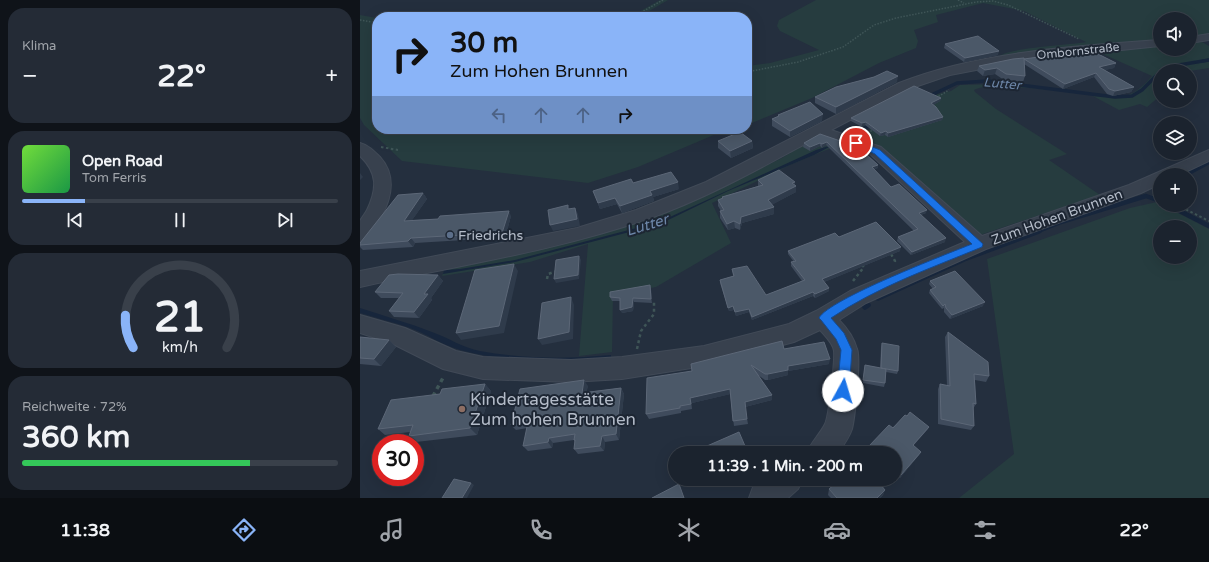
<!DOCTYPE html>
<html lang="de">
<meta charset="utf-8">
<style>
:root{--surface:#1b232e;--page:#242b36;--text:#f1f3f6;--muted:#a0a4aa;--line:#39404a;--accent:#8ab4f8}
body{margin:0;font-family:"Varela Round",sans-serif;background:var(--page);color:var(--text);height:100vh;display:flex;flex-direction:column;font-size:15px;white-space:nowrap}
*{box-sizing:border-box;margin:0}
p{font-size:13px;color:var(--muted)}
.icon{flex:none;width:22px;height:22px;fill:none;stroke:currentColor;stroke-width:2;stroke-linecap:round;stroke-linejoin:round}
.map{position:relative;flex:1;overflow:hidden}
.details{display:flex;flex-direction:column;gap:8px;padding:8px;background:#0f1319;width:360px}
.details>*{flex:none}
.guide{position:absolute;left:12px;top:12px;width:380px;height:122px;border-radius:16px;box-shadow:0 4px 16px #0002,0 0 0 1px var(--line);background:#8ab4f8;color:#111;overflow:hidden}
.tools{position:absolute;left:793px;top:12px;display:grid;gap:8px}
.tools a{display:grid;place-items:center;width:44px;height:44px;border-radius:50%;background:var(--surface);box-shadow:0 4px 16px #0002,0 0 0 1px var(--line);font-size:20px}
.speed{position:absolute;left:12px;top:434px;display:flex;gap:8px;font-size:20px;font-weight:700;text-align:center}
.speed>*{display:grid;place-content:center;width:52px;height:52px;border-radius:50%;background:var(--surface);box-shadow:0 4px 16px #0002,0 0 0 1px var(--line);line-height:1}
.speed .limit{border:6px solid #d22;background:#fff;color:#111}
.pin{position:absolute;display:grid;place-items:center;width:34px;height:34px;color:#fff;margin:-17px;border:2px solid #fff;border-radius:50%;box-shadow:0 1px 4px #0007}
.me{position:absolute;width:44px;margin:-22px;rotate:6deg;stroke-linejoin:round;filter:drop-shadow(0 0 3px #0008)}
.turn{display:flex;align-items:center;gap:14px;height:84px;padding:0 12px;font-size:18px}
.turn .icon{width:52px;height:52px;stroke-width:2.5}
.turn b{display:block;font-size:28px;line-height:34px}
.lanes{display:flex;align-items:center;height:38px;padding:0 12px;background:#0003;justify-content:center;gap:20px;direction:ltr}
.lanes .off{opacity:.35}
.big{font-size:30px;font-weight:700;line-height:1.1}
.details .card{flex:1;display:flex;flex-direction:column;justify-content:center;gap:6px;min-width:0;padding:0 14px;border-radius:16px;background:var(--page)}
.details .dial{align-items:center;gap:0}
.dial svg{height:104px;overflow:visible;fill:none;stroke:var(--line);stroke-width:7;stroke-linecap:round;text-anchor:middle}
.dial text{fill:var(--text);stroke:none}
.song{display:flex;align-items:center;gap:12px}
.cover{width:48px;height:48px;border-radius:6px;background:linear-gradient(135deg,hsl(100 70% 55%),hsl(140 70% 35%))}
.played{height:4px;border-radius:2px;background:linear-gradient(90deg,var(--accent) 20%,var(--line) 20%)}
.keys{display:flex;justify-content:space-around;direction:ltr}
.heat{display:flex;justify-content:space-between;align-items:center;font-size:22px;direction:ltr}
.charge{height:6px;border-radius:3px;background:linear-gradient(90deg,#34c759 72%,var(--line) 0)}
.trip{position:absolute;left:308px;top:446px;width:234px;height:40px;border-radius:20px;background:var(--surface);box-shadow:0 4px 16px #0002,0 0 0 1px var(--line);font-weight:700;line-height:40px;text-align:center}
.tab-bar{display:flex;height:64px;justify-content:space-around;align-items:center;background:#0b0e12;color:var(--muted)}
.tab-bar .icon{width:28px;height:28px}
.tab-bar .on{color:var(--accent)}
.tab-bar b{font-size:18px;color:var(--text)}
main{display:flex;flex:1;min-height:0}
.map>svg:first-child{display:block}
</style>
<main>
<section class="details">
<div class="card"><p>Klima</p>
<div class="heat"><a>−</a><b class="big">22°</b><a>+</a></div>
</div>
<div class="card">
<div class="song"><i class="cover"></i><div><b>Open Road</b><p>Tom Ferris</p></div></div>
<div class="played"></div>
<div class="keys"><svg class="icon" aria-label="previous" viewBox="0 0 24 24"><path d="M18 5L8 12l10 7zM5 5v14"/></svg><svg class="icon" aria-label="pause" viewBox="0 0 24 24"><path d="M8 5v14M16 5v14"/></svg><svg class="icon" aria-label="next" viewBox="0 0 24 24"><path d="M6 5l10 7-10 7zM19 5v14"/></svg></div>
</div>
<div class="card dial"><svg viewBox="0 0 100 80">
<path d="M14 69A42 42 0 1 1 86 69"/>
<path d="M14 69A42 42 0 0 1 8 44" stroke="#8ab4f8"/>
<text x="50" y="56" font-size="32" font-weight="700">21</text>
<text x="50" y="72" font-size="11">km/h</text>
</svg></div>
<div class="card"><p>Reichweite · 72%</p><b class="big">360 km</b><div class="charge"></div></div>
</section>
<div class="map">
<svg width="849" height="498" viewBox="0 0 849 498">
<rect width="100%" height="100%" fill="#242f3e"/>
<path fill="#263c3f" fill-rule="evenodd" d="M300 0H308L279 17H270Z
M456 0H849V35L830 38V19H800V41L750 43 690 50 684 49 685 51 639 57C644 48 711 45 726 42L664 11 623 3 576 15 578 22 554 30 558 41 556 48 519 63 452 98 387 125V66L410 63 459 50 420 31 417 26 419 20Z
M0 15 17 18V129H368L278 167 228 183 42 161 4 125 0 118Z
M842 42 849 46V68L830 71H800V96L787 107 780 104 759 110 733 96C763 98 771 100 792 76L736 51 800 46V49H830V43Z
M641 84 692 90C675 89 628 82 614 90L615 92 636 109 707 154 689 160 740 195 617 236 513 142 507 137 494 139 510 129 545 114 578 94 591 91 600 85Z
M453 139 450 151 460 146 462 148 468 144 483 143 428 166 352 203 371 243 296 287 253 295 252 352 219 356 228 244 170 262 82 276 86 267 162 252 387 174 422 158Z
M797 202 849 229V498H599L654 454 627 259 770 208ZM800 227H830V257H800Z"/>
<path fill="#17263c" d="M475 144 454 155 368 191 300 224 155 262 83 274 84 270 100 269 155 260 299 222 456 150Z
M0 308C24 316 49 323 72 332 89 338 103 348 120 351 163 359 208 359 251 355V358C202 362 148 363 100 350 82 345 67 334 50 328 33 322 16 318 0 313Z"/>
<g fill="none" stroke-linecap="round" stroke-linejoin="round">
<path stroke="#17263c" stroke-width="3" d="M843 61 849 60"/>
<path stroke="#17263c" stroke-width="3.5" d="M801 71 813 66 849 60
M567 97 597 83 628 81 755 97 772 96 782 90 800 72
M489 137 512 124"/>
<path stroke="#17263c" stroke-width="4.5" d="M487 138 491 136
M825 175 849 162
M796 190 800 188
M808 205 849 226
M676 232 701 222 786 196 800 201"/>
<path stroke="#17263c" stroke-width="5.5" d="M518 298 604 259 679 231
M505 307 508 305"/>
<defs>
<path id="minor" d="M849 34V40L830 43V37Z
M800 40V46L674 59 590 75 549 89 471 130 521 147 622 236 769 185 849 150V161L819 175H800V184L781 193 626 249 506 303 479 320C487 328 494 338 497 349 501 358 495 417 492 429 489 438 483 446 478 453H447C451 442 460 434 465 424 469 416 475 360 474 351 473 343 465 336 460 330L434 342 344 366 262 379 211 382 123 379 83 369 31 343 0 333V315L45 328 96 351 123 357 211 360 262 357 344 346 429 324 456 311 490 291 605 242 509 153 460 136C404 166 348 198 288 219 195 251 96 266 0 287V271L217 228 276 210 346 182 539 83C616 52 717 46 800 40Z
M0 143C8 145 14 151 20 157 44 184 23 216 7 241L0 243C0 236 0 227 0 221 2 217 5 214 7 210 17 189 18 173 0 156Z
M404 479H443L438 489 428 498H389L393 487Z"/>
</defs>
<use href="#minor" stroke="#414a57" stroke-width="2"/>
<path stroke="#3f5557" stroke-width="1.5" stroke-dasharray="1.5 1.5" stroke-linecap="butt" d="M598 0 604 3
M273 17 303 0
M0 20 17 23
M387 72 438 62 483 47 514 25 536 18 616 2 633 1 648 5 719 39
M576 98 589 90
M505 134 515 129"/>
<path stroke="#3f5557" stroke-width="2" stroke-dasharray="2.5 2.5" stroke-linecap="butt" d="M21 147 38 150
M793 195 800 198
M817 205 849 221"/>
<path stroke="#3f5557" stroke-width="2.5" stroke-dasharray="3 3" stroke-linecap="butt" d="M531 254 535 261 534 264
M187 279 188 274 197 271
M493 281 504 267 501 264
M277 349 281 331 294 314V302"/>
<path stroke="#3f5557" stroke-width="3.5" stroke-dasharray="4 4" stroke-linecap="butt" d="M73 396 84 376"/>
<use href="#minor" fill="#38414e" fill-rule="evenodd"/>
</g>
<path fill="#3f4b5c" d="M585 44 638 55 604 62 584 48Z
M664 59 756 63 754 68 744 70 774 87 771 92 753 96 747 94 734 77 703 89 664 64 665 76 663 82 644 80 635 74 623 76 617 71 619 66Z
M514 77 537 82 476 114 455 103V97Z
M581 98 580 101 573 105 583 117 582 120 528 137 525 135 520 136 505 125 502 127 491 121V118Z
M418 115 462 121 430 137 412 126V119L418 117Z
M460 134 503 156 518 168 514 169 531 187 566 213 561 215 585 242 551 255 537 241 538 237 554 231 466 145 462 148 460 146 450 151 443 147 444 143Z
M358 141H392L393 148 371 158 358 148Z
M398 180 435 185 436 186V192L411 205 414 214 382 223 380 230 375 228 368 230 360 218V211H361L358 206V200L362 199V197L398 186Z
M273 183 319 189 293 197 294 201 262 213 257 204 240 209 233 191Z
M63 193 67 199 52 220 151 216 145 238 122 241 121 239 55 243 53 247 3 250 0 247V243Z
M479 237 540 251 464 282 469 288V291L455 298 453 296 392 320 389 312 376 316 374 310 369 311 360 283V280L373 276 372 269 406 295 442 281 431 266V262H434L428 254V251Z
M78 275 83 281 71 298 72 300 59 318 34 317 29 311 39 298H21L15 292Z
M570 281 623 306 590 319 584 312V308L582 309 569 293 570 290 573 289 569 284Z
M290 285 291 289 292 303 274 302 273 311 262 313 260 301H252L250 297Z
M588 332 629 376 626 382 615 380 616 404 613 409 614 426 611 430 578 424V389L580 384 587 386 585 337Z
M0 337 29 340 36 347 21 366 0 364Z
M522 343 538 371 537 374 526 372 525 383 524 387 503 383 505 365 520 368 521 347Z
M424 349 469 364 428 371V375L408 380H405L398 375 412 395V400L385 407 388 424 374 426 370 394 332 403V409L321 411V413L289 419 286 414 332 371Z
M125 384 131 391 117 435 56 442 49 436 50 432 25 435 18 429 80 394Z
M228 386 226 392 261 388 264 394 259 440 245 442 244 451 218 454 214 449 215 442 214 440 193 443 192 448 168 451 163 446 167 428 156 430 151 425Z
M547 416 569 427 567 430 553 446 559 455 540 478 535 474V453H512L508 449 509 446Z
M469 489 525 490 523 495 520 498H471L468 495Z"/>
<path fill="#2f3b4b" d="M639 51 638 55 604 62 605 58Z
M756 63 754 68 737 72 739 67Z
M637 68 635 74 623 76 625 70Z
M736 73 734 77 703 89 705 84Z
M538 76 537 82 476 114V107Z
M774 87 771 92 753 96 755 91Z
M581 98 580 101 570 107 571 103Z
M463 114 462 121 430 137V131Z
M583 117 582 120 528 137V133Z
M506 122 505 125 502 127V123Z
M526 131 525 135 520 136 521 133Z
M392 141 393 148 371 158 370 151Z
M467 142 466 145 462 148V144Z
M460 143V146L450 151V147Z
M518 165V168L511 170 512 167Z
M0 173 3 177 0 180Z
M318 182 319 189 293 197 294 201 262 213 260 206 290 191Z
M435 182V187L436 186V192L408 207V200Z
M63 193 67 199 48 226 44 221Z
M255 198 257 204 240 209 238 203Z
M414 207V214L382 223 380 230V224L381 217Z
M215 208 218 214 220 226 193 231 190 225Z
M567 210 566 213 558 216 559 213Z
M149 211 151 216 145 238 122 241 119 236Z
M374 221 375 228 368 230 367 224Z
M51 238 55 243 53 247 48 241Z
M586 238 585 242 551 255 552 252Z
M541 247 540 251 462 283V279Z
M219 256 221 260 219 279 196 283 194 279Z
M154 264 158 271 144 333 101 340 96 333Z
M78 275 83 281 71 298 72 300 59 318 54 312 64 294Z
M290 285 291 289 292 303 291 299Z
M469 288V291L455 298V294Z
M453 292V296L392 320V317Z
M211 297 214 305 213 339 182 345 178 339Z
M273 298 274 302 273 311 262 313 260 310Z
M625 302 623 306 590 319 592 315Z
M373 306 374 310 369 311 368 308Z
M389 309V312L376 316 375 312Z
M29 340 36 347 21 366 14 359Z
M470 359 469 364 428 371V375L408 380V374L428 366Z
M224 380 228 386 225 399 222 393Z
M125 384 131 391 117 435 110 428Z
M261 388 264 394 259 440 256 434Z
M370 389 371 394 332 403V409L331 404 330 398Z
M412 395V400L385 407V402Z
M569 427 567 430 551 448 553 445Z
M242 436 245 442 244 451 240 446Z
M189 438 193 443 192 448 188 442Z
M561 452 559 455 540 478 541 475Z
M355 479H369L357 485Z
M111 483 114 485 107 498H102Z
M525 490 523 495 520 498H517Z"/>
<path fill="#4b5868" stroke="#5c6777" d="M618 36 639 51 605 58 585 44Z
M730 50 756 63 739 67 774 87 755 91 749 89 736 73 705 84 664 59Z
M664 58 665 76 646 74 637 68 625 70 619 66 653 59Z
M527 71 538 76 476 107 455 97 476 87 514 77Z
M554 86 581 98 571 103 576 107 583 117 528 133 526 131 521 133 506 122 502 123 491 118Z
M450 102 463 114 430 131 412 119 419 116 418 115Z
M380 132 392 141 370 151 358 141Z
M460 134 492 145 503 156 507 155 518 165 512 167 531 187 539 184 567 210 559 213 586 238 552 252 538 237 558 229 467 142 462 144 460 143 450 147 444 143Z
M419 170 435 182 432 183 436 186 408 200 414 207 381 217 380 224 374 221 367 224 360 211 364 210 358 200 363 198 362 197 403 185 398 180Z
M311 172 318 182 290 191 292 195 260 206 255 198 238 203 233 191 271 179 273 183Z
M63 193 44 221 78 219 80 216 149 211 142 233 119 236 120 234 51 238 48 241 0 245V243L38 195Z
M208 205V209L215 208 217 219 190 225 188 210Z
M516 222 541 247 462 279 469 288 455 294 453 292 392 317 389 309 375 312 373 306 368 308 360 280 374 276 372 269 387 266 406 295 445 280 431 262 436 261 428 251 475 233 479 237Z
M219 256 218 275 194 279 196 260Z
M154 264 139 326 96 333 115 270Z
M595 271 625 302 592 315 586 308 585 304 583 306 570 290 576 287 570 281Z
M38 274 78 275 64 294H68L54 312 29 311 43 293 15 292 29 275Z
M290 285 291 299 273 298 272 307 260 310V298L250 297V292Z
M211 297 209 332 178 339 182 303Z
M588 332 628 362 629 376 614 374 616 404 613 403 614 426 581 419 580 384 590 386Z
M0 337 29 340 14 359 0 358Z
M422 341 424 349 464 342 470 359 428 366V370L408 374H405L391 365 412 395 385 402 387 419 373 421 370 389 330 398 331 404 320 406V408L286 414 287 378 332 371 331 364Z
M522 343 539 346 538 371 521 368Z
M505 365 526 369 525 383 503 380Z
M224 380 222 393 261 388 256 434 242 436 240 446 214 449 215 440H214L215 434 189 438 188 442 163 446 168 422 151 425 160 389Z
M125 384 110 428 49 436 53 425 18 429 31 400 80 394 82 389Z
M550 412 569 427 553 445 561 452 541 475 535 470V453H517L509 446 529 425 533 428 545 415 547 416Z
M379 432 388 453H331Z
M94 479 111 483 102 498H82Z
M481 479H516L525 490 517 498H477L469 489Z
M319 484 324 498H292Z"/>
<path fill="#1a73e8" stroke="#114b97" d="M493 141H498L520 150 623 244 622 247C571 268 517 287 471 318L484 333 492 350 489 391 487 395 483 396 479 395 477 391 481 350 476 339 461 320 459 318C469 299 587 254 612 244L515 154 493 144Z"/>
<circle fill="#5c6f8a" stroke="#1d2633" stroke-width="1.5" cx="90" cy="235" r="4"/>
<circle fill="#8d6e63" stroke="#1d2633" stroke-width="1.5" cx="102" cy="409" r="4"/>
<g text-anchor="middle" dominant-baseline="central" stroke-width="4" stroke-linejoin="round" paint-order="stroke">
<g font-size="12" fill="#b4bcc9" stroke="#1d2633">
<text transform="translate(718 51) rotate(-6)">Ombornstraße</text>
</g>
<g font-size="13" font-style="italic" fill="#6d86a8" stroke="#1d2633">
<text transform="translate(642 84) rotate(5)">Lutter</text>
</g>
<g font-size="14" fill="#b4bcc9" stroke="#1d2633">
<text transform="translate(697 217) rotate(-20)">Zum Hohen Brunnen</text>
</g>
<g font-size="14" fill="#b4bcc9" stroke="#1d2633" text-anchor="start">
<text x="98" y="235">Friedrichs</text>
</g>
<g font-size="15" font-style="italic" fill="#6d86a8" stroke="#1d2633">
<text transform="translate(287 225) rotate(-17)">Lutter</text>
</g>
<g font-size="17" fill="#b4bcc9" stroke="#1d2633" text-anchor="start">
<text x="110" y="399">Kindertagesstätte<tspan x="110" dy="20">Zum hohen Brunnen</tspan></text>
</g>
</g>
</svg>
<div class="tools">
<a><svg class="icon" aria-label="sound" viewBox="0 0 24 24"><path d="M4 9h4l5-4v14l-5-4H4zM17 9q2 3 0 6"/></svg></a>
<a><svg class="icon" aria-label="search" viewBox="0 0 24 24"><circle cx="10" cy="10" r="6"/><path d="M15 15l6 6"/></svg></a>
<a><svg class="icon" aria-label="layers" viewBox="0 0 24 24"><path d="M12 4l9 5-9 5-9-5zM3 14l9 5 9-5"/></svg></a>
<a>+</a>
<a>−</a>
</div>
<div class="speed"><div class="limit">30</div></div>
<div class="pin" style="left:496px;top:143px;background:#d93025"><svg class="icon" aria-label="arrive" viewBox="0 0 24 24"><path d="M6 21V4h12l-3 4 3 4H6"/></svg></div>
<svg class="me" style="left:483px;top:391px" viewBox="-20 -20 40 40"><circle r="19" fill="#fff"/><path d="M0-13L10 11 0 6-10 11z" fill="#1a73e8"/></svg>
<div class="trip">11:39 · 1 Min. · 200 m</div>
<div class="guide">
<div class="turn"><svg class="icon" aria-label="right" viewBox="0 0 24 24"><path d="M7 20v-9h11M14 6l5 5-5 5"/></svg><div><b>30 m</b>Zum Hohen Brunnen</div></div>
<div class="lanes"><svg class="icon off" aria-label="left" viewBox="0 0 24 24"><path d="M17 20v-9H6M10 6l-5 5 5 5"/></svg><svg class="icon off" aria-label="ahead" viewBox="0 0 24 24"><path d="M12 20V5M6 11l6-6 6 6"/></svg><svg class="icon off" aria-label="ahead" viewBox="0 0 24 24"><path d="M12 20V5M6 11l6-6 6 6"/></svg><svg class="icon" aria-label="right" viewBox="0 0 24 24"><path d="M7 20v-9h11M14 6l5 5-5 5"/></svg></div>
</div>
</div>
</main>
<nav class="tab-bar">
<b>11:38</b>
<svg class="icon on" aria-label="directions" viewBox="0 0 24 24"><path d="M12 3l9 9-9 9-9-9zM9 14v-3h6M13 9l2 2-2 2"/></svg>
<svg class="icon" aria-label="music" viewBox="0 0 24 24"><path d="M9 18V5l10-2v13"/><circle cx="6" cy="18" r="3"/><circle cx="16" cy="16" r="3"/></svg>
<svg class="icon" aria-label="phone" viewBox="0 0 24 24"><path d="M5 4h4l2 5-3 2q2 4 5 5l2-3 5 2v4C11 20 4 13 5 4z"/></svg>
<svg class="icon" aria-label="climate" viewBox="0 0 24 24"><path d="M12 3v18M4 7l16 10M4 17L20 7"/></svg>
<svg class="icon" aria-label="car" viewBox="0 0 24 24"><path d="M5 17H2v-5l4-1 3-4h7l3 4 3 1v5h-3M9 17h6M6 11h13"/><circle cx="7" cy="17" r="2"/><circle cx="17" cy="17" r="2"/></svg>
<svg class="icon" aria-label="filters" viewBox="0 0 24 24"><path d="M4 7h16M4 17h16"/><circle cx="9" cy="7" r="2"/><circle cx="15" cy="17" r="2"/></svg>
<b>22°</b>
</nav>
